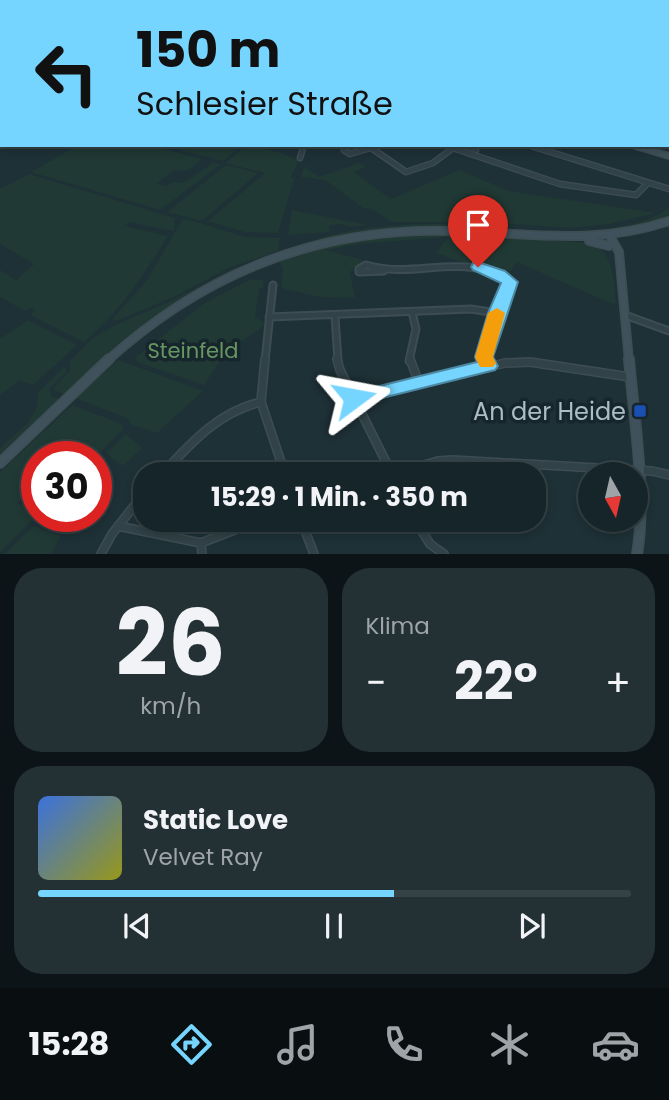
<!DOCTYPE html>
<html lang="de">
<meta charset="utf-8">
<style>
:root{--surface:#162529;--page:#233135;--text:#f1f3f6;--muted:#9ea5a8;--line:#354246;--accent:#76d5ff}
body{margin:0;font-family:Poppins,sans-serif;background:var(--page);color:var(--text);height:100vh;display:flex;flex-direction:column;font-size:26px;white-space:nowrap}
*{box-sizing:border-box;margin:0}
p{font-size:23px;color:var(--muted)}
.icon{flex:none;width:38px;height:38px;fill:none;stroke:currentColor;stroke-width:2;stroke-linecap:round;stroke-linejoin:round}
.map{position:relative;height:554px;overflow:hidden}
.panel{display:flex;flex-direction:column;gap:14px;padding:14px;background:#0c1417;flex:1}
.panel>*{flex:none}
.banner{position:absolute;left:0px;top:0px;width:670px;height:147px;box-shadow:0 4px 10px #0003,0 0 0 2px var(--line);background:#76d5ff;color:#111;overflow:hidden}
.needle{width:46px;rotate:172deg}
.fabs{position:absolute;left:578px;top:462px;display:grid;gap:14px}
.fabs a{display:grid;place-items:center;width:70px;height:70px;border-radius:50%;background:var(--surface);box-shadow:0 4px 10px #0003,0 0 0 2px var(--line);font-size:35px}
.speed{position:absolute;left:21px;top:441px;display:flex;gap:14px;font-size:35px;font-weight:700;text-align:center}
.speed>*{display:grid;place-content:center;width:91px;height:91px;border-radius:50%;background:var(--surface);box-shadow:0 4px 10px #0003,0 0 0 2px var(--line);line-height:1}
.speed .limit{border:10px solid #d22;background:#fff;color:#111}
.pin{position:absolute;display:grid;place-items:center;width:60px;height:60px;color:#fff;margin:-72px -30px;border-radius:50% 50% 50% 0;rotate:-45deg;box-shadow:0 0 7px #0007}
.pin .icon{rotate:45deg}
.me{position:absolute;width:77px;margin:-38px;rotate:77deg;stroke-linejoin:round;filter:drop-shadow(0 0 5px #0008)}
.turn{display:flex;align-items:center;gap:24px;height:147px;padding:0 21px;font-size:32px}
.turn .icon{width:91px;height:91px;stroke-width:2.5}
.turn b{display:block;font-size:49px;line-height:60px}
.big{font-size:52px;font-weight:700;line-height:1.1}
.panel .widget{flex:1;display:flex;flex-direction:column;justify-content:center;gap:10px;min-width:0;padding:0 24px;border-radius:28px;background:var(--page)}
.panel .dial{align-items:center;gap:0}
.dial b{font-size:91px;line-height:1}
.song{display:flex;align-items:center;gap:21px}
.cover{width:84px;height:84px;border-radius:10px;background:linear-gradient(135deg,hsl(220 70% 55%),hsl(60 70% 35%))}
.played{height:7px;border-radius:4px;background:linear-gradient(90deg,var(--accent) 60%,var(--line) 60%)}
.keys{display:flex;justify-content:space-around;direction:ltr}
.heat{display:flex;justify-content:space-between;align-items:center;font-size:38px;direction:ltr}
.panel .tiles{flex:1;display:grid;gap:14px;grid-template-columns:1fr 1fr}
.widget:last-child{grid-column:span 2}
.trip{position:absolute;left:133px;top:462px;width:413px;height:70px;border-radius:28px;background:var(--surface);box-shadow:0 4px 10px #0003,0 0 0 2px var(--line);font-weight:700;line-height:70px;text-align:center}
.tabs{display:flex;height:112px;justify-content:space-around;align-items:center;background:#090f10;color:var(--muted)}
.tabs .icon{width:49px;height:49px}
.tabs .active{color:var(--accent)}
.tabs b{font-size:32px;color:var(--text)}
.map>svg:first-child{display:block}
</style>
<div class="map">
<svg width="669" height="554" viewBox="0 0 669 554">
<rect width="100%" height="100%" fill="#1e3137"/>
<path fill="#203934" d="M78 145H148L202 159 187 171 174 170 156 184 168 186 171 182 184 183 213 163 221 164 160 210 31 172Z
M161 145H242L223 161Z
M247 145 282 153 298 161 291 177 294 179 278 233 245 232 208 221 265 173 225 163Z
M360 163 366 167 354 172 391 199 459 170 509 191 656 213 609 224 571 228 484 222H392L372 209 363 208 325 180 301 177 304 166 319 177Z
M226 165 258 173 202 221 167 212Z
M29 174 175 218 174 231 129 222 124 226 168 236C144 274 119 314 84 342L30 315 36 310 31 308 25 311 0 297V270L16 280 34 264 0 244V189Z
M669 208V217L635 228 602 234H365L291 249C331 230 382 225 427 224 494 223 612 248 669 208Z
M292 210 368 225 348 227 343 224 329 226 330 232 288 235Z
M187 219 245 237 280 238 278 251 228 268 174 297 116 321 112 319 147 280 182 220Z
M449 234 589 243C615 251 613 279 616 302L613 304 519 263 515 264 511 271 489 264C473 270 451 257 436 253L448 237 358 244 326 250 363 260 350 272 355 298 320 297 281 288 283 269 280 262C323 237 400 236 449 234Z
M277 253 177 301 137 330 65 395 55 390 54 387 70 371V361L93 338 115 325 175 299 232 269Z
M249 280H263L264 288H259L255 317 264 323 263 327 228 350 204 385 137 362 136 357 203 304Z
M28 320 77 345 33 385 20 380 0 395V339Z
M118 360 124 362 203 391 157 433 132 425 127 418 75 398Z
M64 367 67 368 66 372 49 389 51 396 59 399 0 454V448L29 422 37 407 38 393Z
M72 405 122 424 123 429 96 457H37V487L32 486 17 504 24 505 37 494V516L0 552V472Z
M126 434 142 448 123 466 106 453Z
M34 526 61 536 51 554H4Z"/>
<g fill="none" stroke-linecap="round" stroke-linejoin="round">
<defs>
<path id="street-far3" d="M188 0 204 2
M19 2H39
M59 2 62 0
M105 2 108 0"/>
<path id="street-far2" d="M367 145 406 172 433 163 457 145
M460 145 476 150
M528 145 669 189
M453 148 560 184 636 195 648 183
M344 150 350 154 370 148
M300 158 304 145"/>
<path id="street-far1" d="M384 271 359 272V269L366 265C414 280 467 250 510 282L497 313 484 357 486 361
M625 315 669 331
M335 316 338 361
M269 317 471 309 497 313
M265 361 273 285
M409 361 416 329 412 312"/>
<path id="street" d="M265 359 261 402 285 474
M337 359 340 370 392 474
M410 359 419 383
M485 359 488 366
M354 399 505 363 530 362 630 377
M162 474C191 443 218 412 261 402
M392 474 438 461 453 460 652 471 669 475
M301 520 314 554
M415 520 430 544 444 554
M118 526 201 543 260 520
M201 543 202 554
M101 554 112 534 145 492"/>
<path id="secondary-far2" d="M632 145 669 156"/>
<path id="secondary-far1" d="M610 236 619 252 629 361
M589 241 609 246
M107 361C205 272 320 227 452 231 528 233 595 246 669 221"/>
<path id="secondary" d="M629 359C634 419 647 496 637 554
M0 463 109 359"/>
</defs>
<use href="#street-far3" stroke="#3e4d54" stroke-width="5"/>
<use href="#street-far2" stroke="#3e4d54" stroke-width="7"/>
<use href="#street-far1" stroke="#3e4d54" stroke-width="9"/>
<use href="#street" stroke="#3e4d54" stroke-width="10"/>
<use href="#secondary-far2" stroke="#3e4d54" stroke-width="8"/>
<use href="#secondary-far1" stroke="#3e4d54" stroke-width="10"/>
<use href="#secondary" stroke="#3e4d54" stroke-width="12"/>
<use href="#street-far3" stroke="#314248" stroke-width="3.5"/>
<use href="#street-far2" stroke="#314248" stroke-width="4.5"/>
<use href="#street-far1" stroke="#314248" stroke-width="5"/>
<use href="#street" stroke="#314248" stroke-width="7"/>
<use href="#secondary-far2" stroke="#3f525b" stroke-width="5"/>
<use href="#secondary-far1" stroke="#3f525b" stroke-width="7"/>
<use href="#secondary" stroke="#3f525b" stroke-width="9"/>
</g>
<path fill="#76d5ff" stroke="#4d8aa6" stroke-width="2" d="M478 262 505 271 518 282 493 357 498 366 495 370 354 405 347 403 344 398 347 394 477 362 475 357 488 313 501 283 473 270 471 267 473 263Z"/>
<path fill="#f59e0b" d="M497 308 505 313 493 357 496 363 493 367H480L475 357 488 313Z"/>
<rect fill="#1a4fb4" stroke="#17262c" stroke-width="2.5" x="633" y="404" width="14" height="14" rx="3.5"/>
<g text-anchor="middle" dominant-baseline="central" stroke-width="7" stroke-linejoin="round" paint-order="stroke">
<g font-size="21" fill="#669762" stroke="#17262c">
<text x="193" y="350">Steinfeld</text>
</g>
<g font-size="24" fill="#abbdc5" stroke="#17262c" text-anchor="end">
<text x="626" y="411">An der Heide</text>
</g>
</g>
</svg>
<div class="fabs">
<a><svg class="needle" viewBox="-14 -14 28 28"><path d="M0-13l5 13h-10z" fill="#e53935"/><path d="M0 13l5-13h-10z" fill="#9ea5a8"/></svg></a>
</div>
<div class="speed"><div class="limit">30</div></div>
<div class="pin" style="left:478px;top:267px;background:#d93025"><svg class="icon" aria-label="arrive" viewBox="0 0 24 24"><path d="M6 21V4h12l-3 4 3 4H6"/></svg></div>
<svg class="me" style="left:354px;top:398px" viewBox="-20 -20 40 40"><path d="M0-17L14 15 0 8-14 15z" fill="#76d5ff" stroke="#fff" stroke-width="4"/></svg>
<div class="trip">15:29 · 1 Min. · 350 m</div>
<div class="banner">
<div class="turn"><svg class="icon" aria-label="left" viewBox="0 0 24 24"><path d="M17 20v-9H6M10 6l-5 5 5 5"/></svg><div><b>150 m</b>Schlesier Straße</div></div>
</div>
</div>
<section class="panel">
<div class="tiles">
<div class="widget dial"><b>26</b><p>km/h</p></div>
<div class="widget"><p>Klima</p>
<div class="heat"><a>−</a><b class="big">22°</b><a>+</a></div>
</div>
<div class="widget">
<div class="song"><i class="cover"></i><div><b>Static Love</b><p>Velvet Ray</p></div></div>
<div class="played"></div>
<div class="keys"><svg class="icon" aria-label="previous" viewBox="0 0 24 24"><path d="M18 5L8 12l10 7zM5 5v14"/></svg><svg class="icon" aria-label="pause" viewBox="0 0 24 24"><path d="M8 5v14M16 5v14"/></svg><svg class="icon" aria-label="next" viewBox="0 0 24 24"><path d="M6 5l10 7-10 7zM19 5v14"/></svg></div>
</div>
</div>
</section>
<nav class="tabs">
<b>15:28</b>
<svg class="icon active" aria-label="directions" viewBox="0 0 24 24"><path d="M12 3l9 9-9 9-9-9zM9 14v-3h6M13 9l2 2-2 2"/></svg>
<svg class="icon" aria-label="music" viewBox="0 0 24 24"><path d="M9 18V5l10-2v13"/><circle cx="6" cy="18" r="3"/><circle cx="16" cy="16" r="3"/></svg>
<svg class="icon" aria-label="phone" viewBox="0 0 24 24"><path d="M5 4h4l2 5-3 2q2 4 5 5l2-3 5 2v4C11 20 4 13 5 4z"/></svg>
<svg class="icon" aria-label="climate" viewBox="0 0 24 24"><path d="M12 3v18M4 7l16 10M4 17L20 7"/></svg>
<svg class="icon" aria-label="car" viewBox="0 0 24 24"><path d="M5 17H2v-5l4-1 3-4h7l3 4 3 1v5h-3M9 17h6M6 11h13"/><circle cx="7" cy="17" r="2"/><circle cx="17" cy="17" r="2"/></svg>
</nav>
